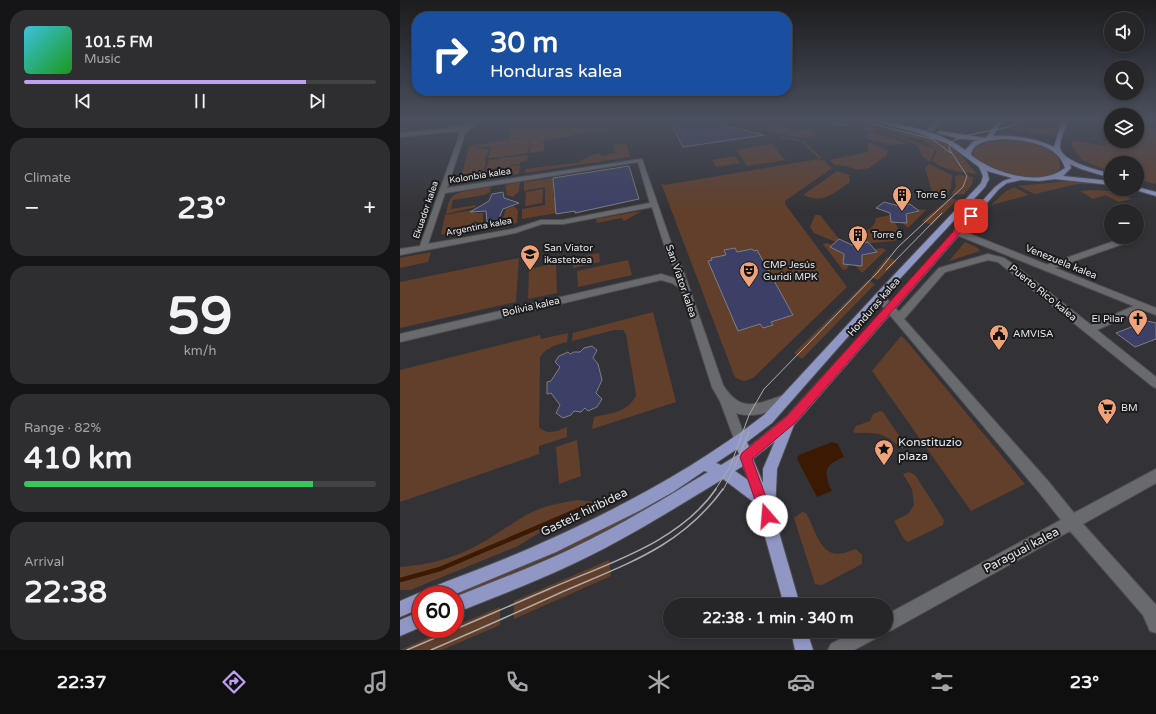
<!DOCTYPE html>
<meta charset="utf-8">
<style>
:root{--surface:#262629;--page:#2e2e31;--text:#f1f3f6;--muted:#a4a5a8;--line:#424346;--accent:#bca0f2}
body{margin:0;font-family:"Varela Round",sans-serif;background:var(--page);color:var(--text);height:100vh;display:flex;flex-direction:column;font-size:15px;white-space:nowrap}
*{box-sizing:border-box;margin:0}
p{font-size:13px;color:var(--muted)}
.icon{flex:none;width:22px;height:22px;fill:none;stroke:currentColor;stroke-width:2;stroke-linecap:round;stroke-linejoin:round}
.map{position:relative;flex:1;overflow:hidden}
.side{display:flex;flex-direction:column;gap:10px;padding:10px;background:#151517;width:400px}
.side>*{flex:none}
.guide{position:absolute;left:12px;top:12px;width:380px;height:84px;border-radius:16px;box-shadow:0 2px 6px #0003,0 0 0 1px var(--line);background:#1a4fa0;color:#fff;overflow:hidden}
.tools{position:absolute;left:704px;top:12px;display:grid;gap:8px}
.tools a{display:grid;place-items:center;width:40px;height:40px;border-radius:50%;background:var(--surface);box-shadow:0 2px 6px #0003,0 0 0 1px var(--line);font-size:20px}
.speed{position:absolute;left:12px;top:586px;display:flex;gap:8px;font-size:20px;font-weight:700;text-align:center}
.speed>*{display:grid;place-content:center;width:52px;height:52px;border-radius:50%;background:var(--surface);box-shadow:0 2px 6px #0003,0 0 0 1px var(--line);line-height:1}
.speed .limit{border:6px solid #d22;background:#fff;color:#111}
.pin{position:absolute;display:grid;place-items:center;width:34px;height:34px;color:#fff;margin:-17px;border-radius:8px;box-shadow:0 2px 6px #0006}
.me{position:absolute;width:44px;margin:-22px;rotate:342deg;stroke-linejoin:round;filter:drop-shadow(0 0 3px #0008)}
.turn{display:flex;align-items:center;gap:14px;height:84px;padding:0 12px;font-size:18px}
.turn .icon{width:52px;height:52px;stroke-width:2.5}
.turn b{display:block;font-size:28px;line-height:34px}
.big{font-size:30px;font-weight:700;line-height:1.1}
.side .card{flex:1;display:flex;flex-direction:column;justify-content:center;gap:6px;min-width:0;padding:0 14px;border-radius:16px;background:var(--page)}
.side .dial{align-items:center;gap:0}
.dial b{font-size:52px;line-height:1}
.song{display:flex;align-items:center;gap:12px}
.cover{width:48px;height:48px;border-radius:6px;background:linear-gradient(135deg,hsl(190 70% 55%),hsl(120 70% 35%))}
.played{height:4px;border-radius:2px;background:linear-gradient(90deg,var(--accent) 80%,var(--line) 80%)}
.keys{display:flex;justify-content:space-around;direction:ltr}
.heat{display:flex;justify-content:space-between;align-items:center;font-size:22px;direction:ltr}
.charge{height:6px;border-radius:3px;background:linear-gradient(90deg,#34c759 82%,var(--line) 0)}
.trip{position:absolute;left:263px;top:598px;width:230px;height:40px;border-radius:20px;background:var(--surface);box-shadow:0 2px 6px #0003,0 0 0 1px var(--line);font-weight:700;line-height:40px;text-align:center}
.dock{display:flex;height:64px;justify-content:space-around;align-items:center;background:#0f0f10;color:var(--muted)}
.dock .icon{width:28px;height:28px}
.dock .selected{color:var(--accent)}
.dock b{font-size:18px;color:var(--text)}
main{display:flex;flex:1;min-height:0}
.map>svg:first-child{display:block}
</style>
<main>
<section class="side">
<div class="card">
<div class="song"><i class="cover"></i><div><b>101.5 FM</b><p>Music</p></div></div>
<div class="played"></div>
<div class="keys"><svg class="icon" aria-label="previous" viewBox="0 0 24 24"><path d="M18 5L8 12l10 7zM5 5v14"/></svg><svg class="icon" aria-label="pause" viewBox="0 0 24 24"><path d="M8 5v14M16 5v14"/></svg><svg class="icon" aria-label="next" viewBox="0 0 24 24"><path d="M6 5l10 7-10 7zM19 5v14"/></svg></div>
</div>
<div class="card"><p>Climate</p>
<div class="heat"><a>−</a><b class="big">23°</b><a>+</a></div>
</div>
<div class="card dial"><b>59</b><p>km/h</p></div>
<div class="card"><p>Range · 82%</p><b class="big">410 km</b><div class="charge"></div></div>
<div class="card"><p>Arrival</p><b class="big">22:38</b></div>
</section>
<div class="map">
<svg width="756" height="650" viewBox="0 0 756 650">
<rect width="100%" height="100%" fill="#333337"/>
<path fill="#623f2b" d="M13 120H23L21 121 34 123 41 120H68L52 124 0 130V124Z
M115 120H272L173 134V136L144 140V143L139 144H144V151L130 153V146L137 144 129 145 130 142 132 141H129L128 153 101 157V155L100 157 88 158 90 151 111 148 110 151 111 148 125 146 90 151V146L76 148 89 149 86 158 84 159 86 162 83 174 80 177H84L86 170 110 166V169L111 166 120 165 119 174 60 182 69 146 142 136 70 145 109 139 111 127Z
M347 120H363L368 125 361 130 340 125Z
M435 120H460L483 126 479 128 459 124 479 129 471 131 450 125 459 124Z
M610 120H631L626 124 622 132 606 127Z
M634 120H660L654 137 625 132 628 125Z
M710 120H711V141H737V120H756V184L737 179V163H711V172L682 160 671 145 672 140 705 146Z
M385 123 392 130 386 135 363 130 370 126Z
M491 128 532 138 548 145 557 151 577 174C561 172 546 171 532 161L537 152 535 148 523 141 488 131Z
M409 129 417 136 403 138 388 135 393 131Z
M467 132H468L509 143 494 145 471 140 468 139Z
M488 132 533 148 535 150 530 162 522 156 517 145Z
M382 136 404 141 422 158 419 159 421 161 424 160 432 168 385 201V204L447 287 353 378 344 381 336 378 334 375 261 183 264 185 419 159 402 142 378 137Z
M611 140C628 142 647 145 659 159L660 169C645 185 582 174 573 154L575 148 587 142Z
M468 142 487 150V155L469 168 458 170 446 166 435 165 429 160 468 152Z
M226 143 230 157 125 173V169L176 163 192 155 201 153V156L215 153 213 145Z
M372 144 385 160 347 166 336 150Z
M128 155 127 161 120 162V164L111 165V161L110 166 86 169 89 160 100 159V161V158Z
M335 156 340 163 316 167 312 160Z
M529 164 552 175 551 188 547 195 533 196 525 168Z
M437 171 449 175 450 182C432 194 425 204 403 195Z
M559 175 573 177 572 185 564 194 551 195 556 186 555 177Z
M153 178V198L158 197 156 203V213L122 219V209L145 205V187L124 191V182Z
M669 181 698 184H677L635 194 618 186Z
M120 182 119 191 113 197 107 195 105 185Z
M91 187 90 192 84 195 53 200 51 209 76 205V207L46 214C47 209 48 202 51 198 56 190 82 189 91 187Z
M614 187 629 195 591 205 605 192Z
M143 189 142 203 125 206 126 192Z
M691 190 711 191 732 199 719 202 705 195 693 199 680 191Z
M550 198 557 200 532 225 522 221Z
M114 206 118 210 117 223 100 227 106 209Z
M517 209 526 210 508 228 502 223H507L506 215 519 212Z
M72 210 75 213H83V230L52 236 41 234 45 215Z
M242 211 224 221 221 218 197 223 196 219Z
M415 215H420L439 239 436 242 414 233 410 227Z
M490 215 491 221 495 222 500 234 495 241 459 244 458 234C466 232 476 227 476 218Z
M565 242 578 248 580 251 549 261Z
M427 243 433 245 431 247 444 255V264L449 265 447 269 443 270 423 244Z
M482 248 486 250 462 273 455 265 462 266V256L477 252 475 249Z
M31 252 28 262 0 268V258Z
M199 253 200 262 173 268V258Z
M487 257 497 261 478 280 471 277Z
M119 258 116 302 0 328V282Z
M228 260 232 275 178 287 177 271Z
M156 263 157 293 128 299 129 269Z
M468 280 475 284 402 359 394 353Z
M253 312 276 402 192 429 194 417C211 413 228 413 236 395L226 334 223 330H214L172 341 173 333Z
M168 333 167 342C155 345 147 347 140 357L139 427C148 436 157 431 167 427V437L139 446V454L0 502V370L140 335 141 339Z
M501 336 505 339 625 484 571 511 472 371Z
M480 411 483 412 506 446 505 448H500C485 432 476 432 455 433L453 431 456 426 470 421 473 414Z
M177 440 181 476 159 484 156 447Z
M509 472 515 475 544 520 543 525 508 542 504 539 494 521 508 514 514 505 512 489 503 474Z
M265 494 267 498 205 533 55 598V595H46Z
M177 500 194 502 195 505 148 527 118 546 10 590H0V567C27 565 52 559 76 546 94 537 110 524 128 514 143 506 160 503 177 500Z
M402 512 406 513C414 526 419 554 438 554 445 554 450 550 456 549L462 555V564L422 585 415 584 394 518Z
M209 560 211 576 114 619V601Z
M100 607V625L42 650H0L48 629H55V626Z"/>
<path fill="#3c1903" d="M432 442 438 444 444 457C424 465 423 472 432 491L417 497 397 459 399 455Z"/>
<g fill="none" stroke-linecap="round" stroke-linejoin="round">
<path stroke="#3c1903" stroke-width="4.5" d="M0 580 40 569 190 505"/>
</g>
<path fill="#3c4066" stroke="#7d7e83" d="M269 120H320L325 126 364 135 283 147Z
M229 166 239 199 175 213V211L156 214 153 178Z
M103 192 104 198 119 203 103 209 98 220 87 222 86 211 70 212 89 201 92 194Z
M484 202 499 206 510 204 519 211 506 214 507 223 491 222 490 213 476 208Z
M439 239 452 245 468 242 477 252 462 255V266L443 264 444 254 430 247Z
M335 248 337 252 352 249 354 251 357 250 393 315 371 322 373 325 363 328 360 324 338 331 308 261 312 260 311 258 326 255 324 250Z
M747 321 756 323V339L735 347 716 333Z
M192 346 197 350 193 358 198 364 202 380 196 393 202 399 197 407 188 411 185 408 181 412 174 411 171 415 163 418 156 413 160 405 151 393 147 394V382L151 381 160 367 155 362 159 356 168 352 170 354 174 352H180L184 348Z"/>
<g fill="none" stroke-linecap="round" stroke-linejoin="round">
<defs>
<path id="street" d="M414 120H425L449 124 446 126 416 122Z
M537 120H543L532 131H528V129Z
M70 123 75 124 65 134 47 188 242 159 277 260 282 267 323 385C341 414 357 404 384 395L388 396 390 400 388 404C371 411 354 419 336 413L346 440 344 444 340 446 336 444 320 401 312 387 281 289 272 283 261 280 0 342V334L261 274 277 279 274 267 269 260 252 207 163 224H142L115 233 0 255V249L20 246 60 133 57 129 47 127C51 124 60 125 63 129ZM238 162 250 203 163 220H141L113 229 28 244 45 193Z
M737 236 738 237 737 239 649 270 646 271 642 268 643 266 726 237H737Z
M588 254 604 258 613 264 691 325 738 304H744L746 306 744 308 697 330 756 377V388L752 386 598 262 588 260 545 272 504 319 648 481 674 513 756 469V483L683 524 756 605V633L750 631 743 615 670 531 492 630 486 632 483 631H486V615L661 520 638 491 474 296 479 293 482 294 499 312 539 268Z
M455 631H480L478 637 454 650H428L431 644Z"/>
<path id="secondary" d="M78 120H85L57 131 0 137V133L56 127Z
M554 230H560L756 308V315L554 234Z"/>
<path id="primary" d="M468 120H477C506 126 541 131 565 150L574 141 579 140 560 139 537 133 540 131 586 138 599 120H603L593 136C615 135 635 138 654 147L662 120H667C666 128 660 138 660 147 661 162 699 170 711 174V178L681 169 670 164 671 168 663 176 711 181V185L655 179 639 181 621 180 607 183 599 189 394 425 377 469 375 511 374 515 400 605H384L356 504 323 479C270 511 218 544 162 569 127 585 90 599 55 613V597C87 584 119 572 151 558 206 534 257 503 308 472L304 471 273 492 239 511 156 552 53 595H21V608L0 617V601L21 592 26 594 28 589C67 573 108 559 146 541 222 507 298 466 364 415L476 294 581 183 583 176 579 167 548 144 515 132ZM606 139C627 141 658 144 665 168 640 188 593 173 571 155 573 140 593 140 606 139ZM587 171 612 178 603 181 595 187 387 416 349 447 347 442 372 423 482 298 585 187 589 179ZM375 441 363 469V483L353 459ZM337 449 339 454 321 465 316 463ZM343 466 348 480 335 471Z
M737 187 756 192V196L732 189H737Z
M21 611V627L0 636V620Z
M391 631H407L413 650H395Z"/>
</defs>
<use href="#street" stroke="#4f5054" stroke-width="2"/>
<use href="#secondary" stroke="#4f5054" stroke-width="2"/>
<use href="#primary" stroke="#4f5054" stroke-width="2"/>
<use href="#street" fill="#696a6e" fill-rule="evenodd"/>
<use href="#secondary" fill="#696a6e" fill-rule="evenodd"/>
<use href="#primary" fill="#9197c4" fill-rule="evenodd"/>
<path stroke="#abacae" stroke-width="1" d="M458 120 532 139 551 153
M486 270 542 213
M315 490 330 467 349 415 364 389 478 272 498 247 563 187 567 176 550 150 549 146 551 142C575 129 602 133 626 120
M323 490 333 471 349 432"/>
<path stroke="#abacae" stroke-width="1.5" d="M7 650C54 630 102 609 149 589 206 564 279 543 316 489
M31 650C75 631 118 612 162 592 226 564 281 547 323 489"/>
</g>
<linearGradient id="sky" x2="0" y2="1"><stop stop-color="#1c1c1e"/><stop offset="0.57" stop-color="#4a505e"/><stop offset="1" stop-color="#4a505e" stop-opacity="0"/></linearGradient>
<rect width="756" height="211" fill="url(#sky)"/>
<path fill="#e11d48" stroke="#92132f" d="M569 214 575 216 395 423 352 459 373 516 371 520 367 522 362 520 340 457 342 453 387 416Z"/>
<defs>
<symbol id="building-pin" viewBox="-11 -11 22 30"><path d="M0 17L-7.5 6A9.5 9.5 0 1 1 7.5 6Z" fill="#efa378" stroke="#1b1b1d"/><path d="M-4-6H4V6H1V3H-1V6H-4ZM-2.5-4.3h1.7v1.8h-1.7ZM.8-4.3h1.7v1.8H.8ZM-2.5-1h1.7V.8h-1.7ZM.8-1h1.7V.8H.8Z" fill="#111"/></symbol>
<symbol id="school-pin" viewBox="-11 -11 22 30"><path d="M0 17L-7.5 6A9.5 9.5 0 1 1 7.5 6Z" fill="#efa378" stroke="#1b1b1d"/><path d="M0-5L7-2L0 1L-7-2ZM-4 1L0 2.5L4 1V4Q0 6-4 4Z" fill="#111"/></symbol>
<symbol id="theatre-pin" viewBox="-11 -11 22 30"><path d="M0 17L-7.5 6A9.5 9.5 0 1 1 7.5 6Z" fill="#efa378" stroke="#1b1b1d"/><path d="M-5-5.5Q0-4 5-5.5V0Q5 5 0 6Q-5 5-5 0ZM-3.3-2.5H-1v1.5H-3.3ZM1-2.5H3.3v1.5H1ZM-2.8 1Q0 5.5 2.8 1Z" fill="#111"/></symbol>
<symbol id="church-pin" viewBox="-11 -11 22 30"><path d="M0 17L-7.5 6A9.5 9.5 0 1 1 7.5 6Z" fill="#efa378" stroke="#1b1b1d"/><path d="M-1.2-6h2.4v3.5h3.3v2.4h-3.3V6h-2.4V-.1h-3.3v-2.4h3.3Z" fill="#111"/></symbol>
<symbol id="civic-pin" viewBox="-11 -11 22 30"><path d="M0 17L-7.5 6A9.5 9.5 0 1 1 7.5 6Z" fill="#efa378" stroke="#1b1b1d"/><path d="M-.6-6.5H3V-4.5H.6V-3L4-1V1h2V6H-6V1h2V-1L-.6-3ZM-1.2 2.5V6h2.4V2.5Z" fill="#111"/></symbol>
<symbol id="supermarket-pin" viewBox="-11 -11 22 30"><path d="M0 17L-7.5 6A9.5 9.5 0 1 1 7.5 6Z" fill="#efa378" stroke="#1b1b1d"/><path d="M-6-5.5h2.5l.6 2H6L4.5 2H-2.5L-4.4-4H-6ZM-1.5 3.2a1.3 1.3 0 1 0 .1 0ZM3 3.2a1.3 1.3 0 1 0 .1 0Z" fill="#111"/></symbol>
<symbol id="sight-pin" viewBox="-11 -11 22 30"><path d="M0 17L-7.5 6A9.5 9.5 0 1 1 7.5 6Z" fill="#efa378" stroke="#1b1b1d"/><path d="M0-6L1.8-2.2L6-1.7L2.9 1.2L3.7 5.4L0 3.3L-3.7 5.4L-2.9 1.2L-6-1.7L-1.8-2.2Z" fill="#111"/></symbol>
</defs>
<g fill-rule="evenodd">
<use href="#building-pin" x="491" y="184" width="22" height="30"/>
<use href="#building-pin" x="447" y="224" width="22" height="30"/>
<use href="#school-pin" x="119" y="243" width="22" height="30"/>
<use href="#theatre-pin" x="338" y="260" width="22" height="30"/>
<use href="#church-pin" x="727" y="308" width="22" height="30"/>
<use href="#civic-pin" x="588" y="323" width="22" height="30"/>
<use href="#supermarket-pin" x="696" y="397" width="22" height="30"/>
<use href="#sight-pin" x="473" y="438" width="22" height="30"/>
</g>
<g text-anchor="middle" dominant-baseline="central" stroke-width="4" stroke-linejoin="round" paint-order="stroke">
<g font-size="9" fill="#e7e8ea" stroke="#1b1b1d">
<text transform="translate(80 176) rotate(-9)">Kolonbia kalea</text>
<text transform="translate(26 210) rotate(-71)">Ekuador kalea</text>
<text transform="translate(79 227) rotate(-11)">Argentina kalea</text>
</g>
<g font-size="9" fill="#e7e8ea" stroke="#1b1b1d" text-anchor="start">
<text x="516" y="195">Torre 5</text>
<text x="472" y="235">Torre 6</text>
</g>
<g font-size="10" fill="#e7e8ea" stroke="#1b1b1d" text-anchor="start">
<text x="144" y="248">San Viator<tspan x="144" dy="12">ikastetxea</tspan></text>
<text x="363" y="265">CMP Jesús<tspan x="363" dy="12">Guridi MPK</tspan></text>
<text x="724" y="319" text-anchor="end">El Pilar</text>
<text x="613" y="334">AMVISA</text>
<text x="721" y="408">BM</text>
</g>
<g font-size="10" fill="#e7e8ea" stroke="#1b1b1d">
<text transform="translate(661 262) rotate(22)">Venezuela kalea</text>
<text transform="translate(281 281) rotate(71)">San Viator kalea</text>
<text transform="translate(643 293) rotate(39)">Puerto Rico kalea</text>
<text transform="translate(131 307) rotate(-13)">Bolivia kalea</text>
<text transform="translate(474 307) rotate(-49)">Honduras kalea</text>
</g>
<g font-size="12" fill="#e7e8ea" stroke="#1b1b1d" text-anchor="start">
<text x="498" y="442">Konstituzio<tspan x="498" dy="14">plaza</tspan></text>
</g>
<g font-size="12" fill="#e7e8ea" stroke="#1b1b1d">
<text transform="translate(184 512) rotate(-26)">Gasteiz hiribidea</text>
<text transform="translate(621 550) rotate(-28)">Paraguai kalea</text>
</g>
</g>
</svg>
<div class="tools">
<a><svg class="icon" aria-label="sound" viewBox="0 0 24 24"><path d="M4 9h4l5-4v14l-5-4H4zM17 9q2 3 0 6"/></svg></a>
<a><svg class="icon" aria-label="search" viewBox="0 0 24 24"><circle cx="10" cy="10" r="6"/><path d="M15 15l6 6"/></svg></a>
<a><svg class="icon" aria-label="layers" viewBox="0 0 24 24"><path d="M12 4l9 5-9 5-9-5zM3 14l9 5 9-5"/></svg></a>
<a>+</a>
<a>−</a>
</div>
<div class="speed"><div class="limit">60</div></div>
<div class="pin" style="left:571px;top:216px;background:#d93025"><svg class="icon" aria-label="arrive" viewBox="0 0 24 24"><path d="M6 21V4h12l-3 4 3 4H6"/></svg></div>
<svg class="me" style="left:367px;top:516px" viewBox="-20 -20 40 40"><circle r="19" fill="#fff"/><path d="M0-13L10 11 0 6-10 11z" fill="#e11d48"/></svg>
<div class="trip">22:38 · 1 min · 340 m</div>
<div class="guide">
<div class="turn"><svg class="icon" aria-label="right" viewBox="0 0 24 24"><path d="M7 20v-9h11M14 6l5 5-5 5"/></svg><div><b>30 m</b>Honduras kalea</div></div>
</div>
</div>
</main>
<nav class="dock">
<b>22:37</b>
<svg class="icon selected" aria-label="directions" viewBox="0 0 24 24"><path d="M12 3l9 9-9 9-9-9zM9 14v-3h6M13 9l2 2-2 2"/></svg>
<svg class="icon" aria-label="music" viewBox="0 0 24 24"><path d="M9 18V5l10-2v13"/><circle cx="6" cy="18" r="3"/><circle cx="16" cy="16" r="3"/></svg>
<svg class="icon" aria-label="phone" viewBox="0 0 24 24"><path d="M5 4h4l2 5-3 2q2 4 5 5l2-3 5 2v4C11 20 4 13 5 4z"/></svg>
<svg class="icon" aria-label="climate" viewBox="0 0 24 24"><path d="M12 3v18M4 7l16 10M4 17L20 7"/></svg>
<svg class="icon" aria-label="car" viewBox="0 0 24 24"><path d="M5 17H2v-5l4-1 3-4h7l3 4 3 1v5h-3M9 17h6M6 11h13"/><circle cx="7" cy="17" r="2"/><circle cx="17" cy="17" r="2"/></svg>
<svg class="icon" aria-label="filters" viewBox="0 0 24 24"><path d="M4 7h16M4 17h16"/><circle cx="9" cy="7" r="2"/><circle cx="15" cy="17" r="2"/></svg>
<b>23°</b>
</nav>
